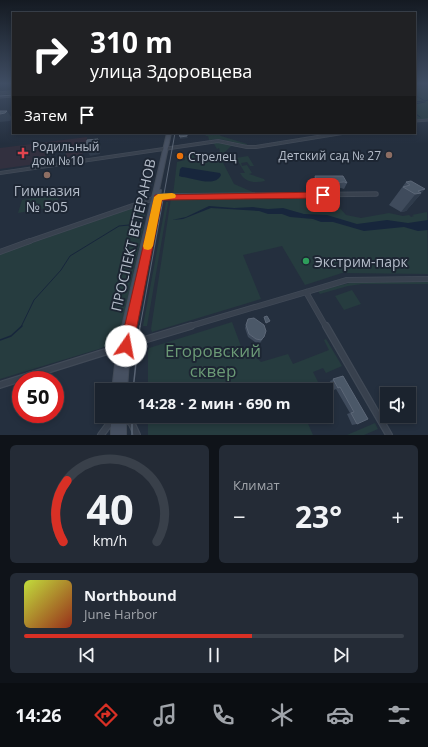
<!DOCTYPE html>
<html lang="ru">
<meta charset="utf-8">
<style>
:root{--surface:#1b232e;--page:#242b36;--text:#f1f3f6;--muted:#a0a4aa;--line:#39404a;--accent:#d93025}
body{margin:0;font-family:"Open Sans",sans-serif;background:var(--page);color:var(--text);height:100vh;display:flex;flex-direction:column;font-size:15px;white-space:nowrap}
*{box-sizing:border-box;margin:0}
p{font-size:13px;color:var(--muted)}
.icon{flex:none;width:22px;height:22px;fill:none;stroke:currentColor;stroke-width:2;stroke-linecap:round;stroke-linejoin:round}
.map{position:relative;height:435px;overflow:hidden}
.drawer{display:flex;flex-direction:column;gap:10px;padding:10px;background:#0f1319;flex:1}
.drawer>*{flex:none}
.guide{position:absolute;left:12px;top:12px;width:404px;height:122px;border-radius:0px;box-shadow:0 2px 6px #0003,0 0 0 1px var(--line);background:#202124;color:#fff;overflow:hidden}
.fabs{position:absolute;left:380px;top:387px;display:grid;gap:8px}
.fabs a{display:grid;place-items:center;width:36px;height:36px;border-radius:0px;background:var(--surface);box-shadow:0 2px 6px #0003,0 0 0 1px var(--line);font-size:20px}
.speed{position:absolute;left:12px;top:371px;display:flex;gap:8px;font-size:20px;font-weight:700;text-align:center}
.speed>*{display:grid;place-content:center;width:52px;height:52px;border-radius:50%;background:var(--surface);box-shadow:0 2px 6px #0003,0 0 0 1px var(--line);line-height:1}
.speed .limit{border:6px solid #d22;background:#fff;color:#111}
.pin{position:absolute;display:grid;place-items:center;width:34px;height:34px;color:#fff;margin:-17px;border-radius:8px;box-shadow:0 2px 6px #0006}
.me{position:absolute;width:44px;margin:-22px;rotate:12deg;stroke-linejoin:round;filter:drop-shadow(0 0 3px #0008)}
.turn{display:flex;align-items:center;gap:14px;height:84px;padding:0 12px;font-size:18px}
.turn .icon{width:52px;height:52px;stroke-width:2.5}
.turn b{display:block;font-size:28px;line-height:34px}
.then{display:flex;align-items:center;height:38px;padding:0 12px;background:#0003;gap:8px;font-size:15px}
.big{font-size:30px;font-weight:700;line-height:1.1}
.drawer .card{flex:1;display:flex;flex-direction:column;justify-content:center;gap:6px;min-width:0;padding:0 14px;border-radius:6px;background:var(--page)}
.drawer .dial{align-items:center;gap:0}
.dial svg{height:104px;overflow:visible;fill:none;stroke:var(--line);stroke-width:7;stroke-linecap:round;text-anchor:middle}
.dial text{fill:var(--text);stroke:none}
.song{display:flex;align-items:center;gap:12px}
.cover{width:48px;height:48px;border-radius:6px;background:linear-gradient(135deg,hsl(70 70% 55%),hsl(10 70% 35%))}
.played{height:4px;border-radius:2px;background:linear-gradient(90deg,var(--accent) 60%,var(--line) 60%)}
.keys{display:flex;justify-content:space-around;direction:ltr}
.heat{display:flex;justify-content:space-between;align-items:center;font-size:22px;direction:ltr}
.drawer .tiles{flex:1;display:grid;gap:10px;grid-template-columns:1fr 1fr}
.card:last-child{grid-column:span 2}
.trip{position:absolute;left:95px;top:383px;width:238px;height:40px;border-radius:0px;background:var(--surface);box-shadow:0 2px 6px #0003,0 0 0 1px var(--line);font-weight:700;line-height:40px;text-align:center}
.dock{display:flex;height:64px;justify-content:space-around;align-items:center;background:#0b0e12;color:var(--muted)}
.dock .icon{width:28px;height:28px}
.dock .on{color:var(--accent)}
.dock b{font-size:18px;color:var(--text)}
.map>svg:first-child{display:block}
</style>
<div class="map">
<svg width="428" height="435" viewBox="0 0 428 435">
<rect width="100%" height="100%" fill="#242f3e"/>
<path fill="#32303f" d="M87 137 86 150 82 154V157L65 160 67 148 47 151 43 163 0 169V148Z"/>
<path fill="#263c3f" d="M415 84H428V119H415Z
M204 133H218L221 136 247 144V145L219 139 209 140 208 136H206Z
M214 143H222L240 147 231 146 223 154 224 155 223 158 221 159 234 184 255 193 173 195 177 162 185 160 184 156 194 155 198 162 216 159 215 156 220 151 219 148 217 149 214 144H209Z
M248 156 254 166H250L247 162 241 163 242 166 247 165 252 173 249 174 264 179 265 181C256 183 245 183 240 173H245L236 158Z
M59 194 57 206 18 213 22 200Z
M171 198H331L346 215 361 218 389 213 403 216 409 215 411 217 414 216 412 215 427 212 428 274 342 273 305 285 282 246 243 255 261 299 152 332 151 329Z
M166 202H168V204L147 326H143Z
M144 204 147 207 143 223 144 225 121 329 116 342 99 349 0 379V254Z
M371 281 428 282V284H362L348 286 320 294 318 291 353 282Z
M352 290 361 304 344 310 335 296Z
M232 322 245 357 254 355 261 362 288 354 293 364 329 350 324 340 326 339 342 366 326 373 323 368 313 372 322 390H148V352L149 348Z
M148 416H312L306 419 313 435H148Z
M375 423 378 429 364 435H347Z"/>
<path fill="#17263c" d="M182 167 220 173 221 175C215 188 194 178 182 177L179 176 180 169Z
M209 206 234 208 253 207 268 209 283 208 304 214 327 215 357 224 387 220 408 223 428 220V230L418 231 404 227 364 231 333 222H321L313 219 290 217 282 214H268L259 211 211 208 183 219 172 220 186 217Z"/>
<g fill="none" stroke-linecap="round" stroke-linejoin="round">
<path stroke="#17263c" stroke-width="1" d="M416 86H428
M415 96 418 97
M420 98 425 101 428 100
M415 102 423 101
M415 104 425 102
M416 114 420 117
M21 327 34 300 61 270 70 256 119 226 129 225"/>
<path stroke="#17263c" stroke-width="1.5" d="M0 340 11 336 22 326"/>
<defs>
<path id="minor-far4" d="M0 97 13 96
M415 121 428 120"/>
<path id="minor-far3" d="M0 173 218 141 247 147H256L342 133"/>
<path id="minor-far2" d="M27 242 161 196 376 194"/>
<path id="minor-far1" d="M0 252 30 241
M306 292 326 327
M187 327 347 280 428 279"/>
<path id="minor" d="M326 326 389 435
M127 345 191 326
M0 385 121 347
M124 416 132 424 137 435
M101 435 115 416"/>
<path id="tertiary" d="M0 93 13 92"/>
<path id="secondary" d="M167 133H171L159 190H161V191L130 346 127 390H112L117 348Z
M111 416H126V435H111Z"/>
</defs>
<use href="#minor-far4" stroke="#414a57" stroke-width="3"/>
<use href="#minor-far3" stroke="#414a57" stroke-width="4"/>
<use href="#minor-far2" stroke="#414a57" stroke-width="5.5"/>
<use href="#minor-far1" stroke="#414a57" stroke-width="6"/>
<use href="#minor" stroke="#414a57" stroke-width="8"/>
<use href="#tertiary" stroke="#414a57" stroke-width="3.5"/>
<use href="#secondary" stroke="#414a57" stroke-width="2"/>
<use href="#minor-far4" stroke="#38414e" stroke-width="2"/>
<use href="#minor-far3" stroke="#38414e" stroke-width="2.5"/>
<use href="#minor-far2" stroke="#38414e" stroke-width="3.5"/>
<use href="#minor-far1" stroke="#38414e" stroke-width="4.5"/>
<use href="#minor" stroke="#38414e" stroke-width="5.5"/>
<use href="#tertiary" stroke="#38414e" stroke-width="2.5"/>
<use href="#secondary" fill="#465061" fill-rule="evenodd"/>
<path stroke="#5a6575" stroke-width="1" d="M0 96 13 95
M140 327 175 133"/>
<path stroke="#5a6575" stroke-width="1.5" d="M133 390 140 326
M132 416V435"/>
</g>
<path fill="#3f4b5c" d="M315 176 347 183 344 189 341 188 316 189 313 181Z
M406 182 425 189 406 211 401 212 389 205Z
M248 319 263 339 260 343 255 342 248 337 245 328Z
M343 376 357 424 352 425 347 414 350 413 336 389 334 390 330 381Z"/>
<path fill="#2f3b4b" d="M7 111 12 118 10 121 0 122V114Z
M187 136 188 138 180 139V137Z
M98 139 101 147 100 154 90 156 86 148Z
M425 189 406 211 401 212 418 191Z"/>
<path fill="#4b5868" stroke="#5c6777" d="M0 111H7L5 113 0 114Z
M187 133V136L180 137 179 134Z
M98 139 97 146 86 148 87 140Z
M315 176H343L347 183 344 182 318 184Z
M411 181 425 189 418 191 421 193 415 194 403 187 410 185 406 182Z
M267 316 270 321 266 323 264 317Z
M254 318 264 325 266 331 264 337 261 340 256 339 249 334 246 325 248 319Z
M343 376 368 419 357 424 351 413 354 412 340 387 338 388 333 379Z"/>
<linearGradient id="sky" x2="0" y2="1"><stop stop-color="#141a22"/><stop offset="0.58" stop-color="#3f4d63"/><stop offset="1" stop-color="#3f4d63" stop-opacity="0"/></linearGradient>
<rect width="428" height="144" fill="url(#sky)"/>
<path fill="#d93025" stroke="#8d1f18" d="M323 192 327 195 323 198 162 200 133 346 131 350 126 352 122 350 120 346 155 195Z"/>
<path fill="#f59e0b" d="M172 193 175 194 176 196 175 198 162 200 153 246 151 249 148 250 144 249 143 246 154 197 158 194Z"/>
<path fill="#e0444e" stroke="#1d2633" stroke-width="1.5" d="M21 147h4v4h4v4h-4v4h-4v-4h-4v-4h4z"/>
<g fill="#8d6e63" stroke="#1d2633" stroke-width="1.5">
<circle cx="389" cy="155" r="4"/>
<circle cx="47" cy="175" r="4"/>
</g>
<circle fill="#e8710a" stroke="#1d2633" stroke-width="1.5" cx="180" cy="156" r="4"/>
<circle fill="#2e9e5b" stroke="#1d2633" stroke-width="1.5" cx="306" cy="261" r="4"/>
<g text-anchor="middle" dominant-baseline="central" stroke-width="4" stroke-linejoin="round" paint-order="stroke">
<g font-size="12" fill="#b4bcc9" stroke="#1d2633" text-anchor="start">
<text x="32" y="146">Родильный<tspan x="32" dy="14">дом №10</tspan></text>
<text x="381" y="155" text-anchor="end">Детский сад № 27</text>
<text x="188" y="156">Стрелец</text>
</g>
<g font-size="14" fill="#b4bcc9" stroke="#1d2633">
<text x="47" y="190">Гимназия<tspan x="47" dy="16">№ 505</tspan></text>
<text x="314" y="261" text-anchor="start">Экстрим-парк</text>
</g>
<g font-size="14" fill="#b4bcc9" stroke="#1d2633">
<text transform="translate(133 235) rotate(-77)">ПРОСПЕКТ ВЕТЕРАНОВ</text>
</g>
<g font-size="17" fill="#6b9a76" stroke="#1d2633">
<text x="213" y="350">Егоровский<tspan x="213" dy="20">сквер</tspan></text>
</g>
</g>
</svg>
<div class="fabs">
<a><svg class="icon" aria-label="sound" viewBox="0 0 24 24"><path d="M4 9h4l5-4v14l-5-4H4zM17 9q2 3 0 6"/></svg></a>
</div>
<div class="speed"><div class="limit">50</div></div>
<div class="pin" style="left:323px;top:195px;background:#d93025"><svg class="icon" aria-label="arrive" viewBox="0 0 24 24"><path d="M6 21V4h12l-3 4 3 4H6"/></svg></div>
<svg class="me" style="left:126px;top:346px" viewBox="-20 -20 40 40"><circle r="19" fill="#fff"/><path d="M0-13L10 11 0 6-10 11z" fill="#d93025"/></svg>
<div class="trip">14:28 · 2 мин · 690 m</div>
<div class="guide">
<div class="turn"><svg class="icon" aria-label="right" viewBox="0 0 24 24"><path d="M7 20v-9h11M14 6l5 5-5 5"/></svg><div><b>310 m</b>улица Здоровцева</div></div>
<div class="then">Затем<svg class="icon" aria-label="arrive" viewBox="0 0 24 24"><path d="M6 21V4h12l-3 4 3 4H6"/></svg></div>
</div>
</div>
<section class="drawer">
<div class="tiles">
<div class="card dial"><svg viewBox="0 0 100 80">
<path d="M14 69A42 42 0 1 1 86 69"/>
<path d="M14 69A42 42 0 0 1 17 22" stroke="#d93025"/>
<text x="50" y="56" font-size="32" font-weight="700">40</text>
<text x="50" y="72" font-size="11">km/h</text>
</svg></div>
<div class="card"><p>Климат</p>
<div class="heat"><a>−</a><b class="big">23°</b><a>+</a></div>
</div>
<div class="card">
<div class="song"><i class="cover"></i><div><b>Northbound</b><p>June Harbor</p></div></div>
<div class="played"></div>
<div class="keys"><svg class="icon" aria-label="previous" viewBox="0 0 24 24"><path d="M18 5L8 12l10 7zM5 5v14"/></svg><svg class="icon" aria-label="pause" viewBox="0 0 24 24"><path d="M8 5v14M16 5v14"/></svg><svg class="icon" aria-label="next" viewBox="0 0 24 24"><path d="M6 5l10 7-10 7zM19 5v14"/></svg></div>
</div>
</div>
</section>
<nav class="dock">
<b>14:26</b>
<svg class="icon on" aria-label="directions" viewBox="0 0 24 24"><path d="M12 3l9 9-9 9-9-9zM9 14v-3h6M13 9l2 2-2 2"/></svg>
<svg class="icon" aria-label="music" viewBox="0 0 24 24"><path d="M9 18V5l10-2v13"/><circle cx="6" cy="18" r="3"/><circle cx="16" cy="16" r="3"/></svg>
<svg class="icon" aria-label="phone" viewBox="0 0 24 24"><path d="M5 4h4l2 5-3 2q2 4 5 5l2-3 5 2v4C11 20 4 13 5 4z"/></svg>
<svg class="icon" aria-label="climate" viewBox="0 0 24 24"><path d="M12 3v18M4 7l16 10M4 17L20 7"/></svg>
<svg class="icon" aria-label="car" viewBox="0 0 24 24"><path d="M5 17H2v-5l4-1 3-4h7l3 4 3 1v5h-3M9 17h6M6 11h13"/><circle cx="7" cy="17" r="2"/><circle cx="17" cy="17" r="2"/></svg>
<svg class="icon" aria-label="filters" viewBox="0 0 24 24"><path d="M4 7h16M4 17h16"/><circle cx="9" cy="7" r="2"/><circle cx="15" cy="17" r="2"/></svg>
</nav>
